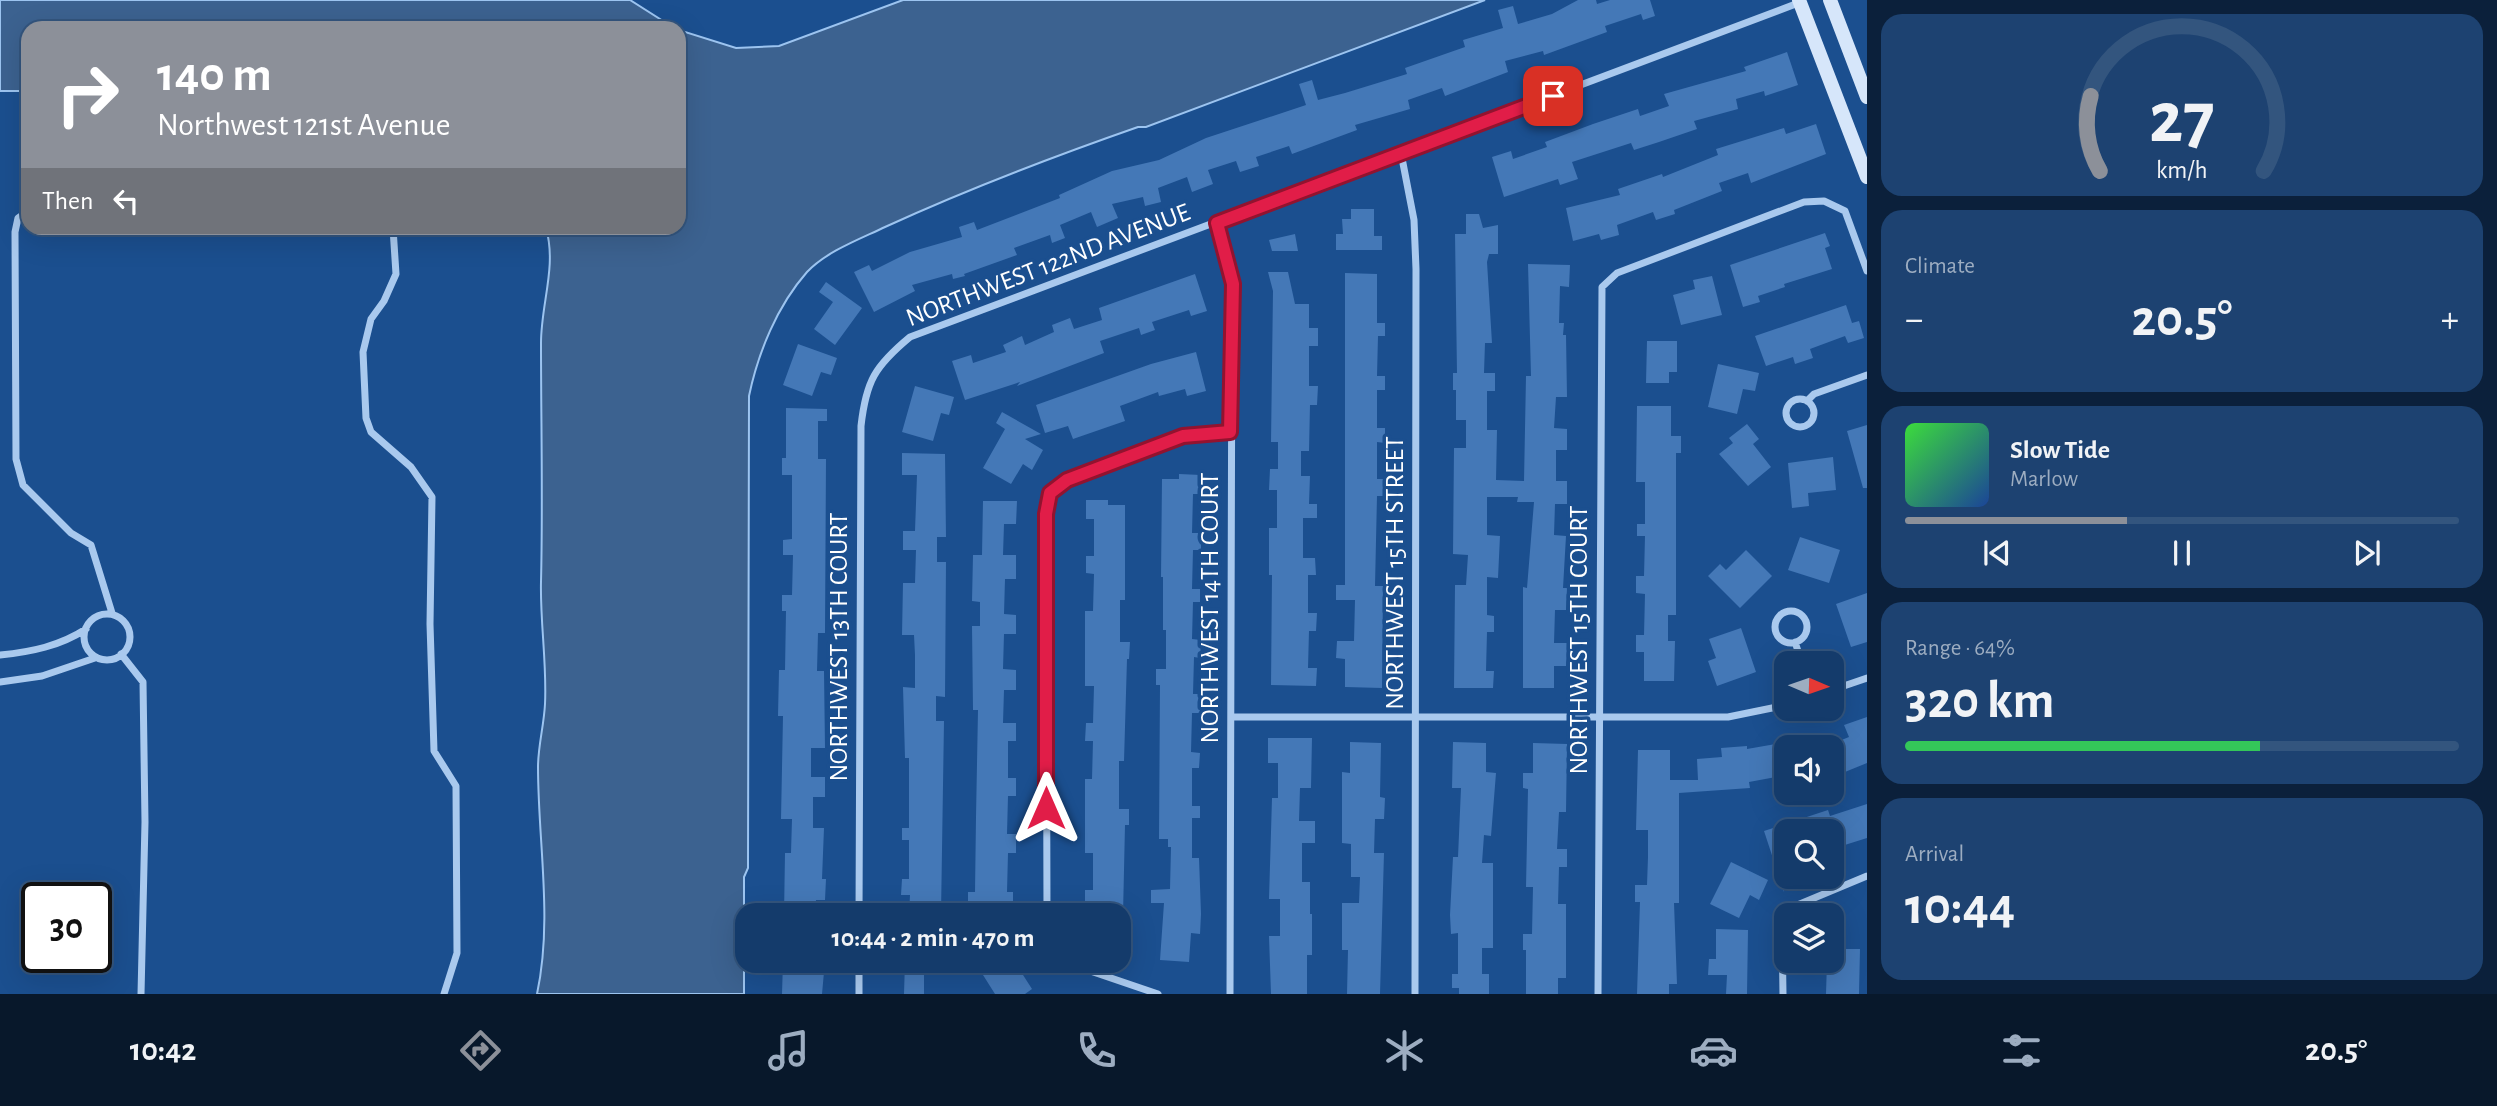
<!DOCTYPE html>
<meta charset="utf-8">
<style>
:root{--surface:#143b6b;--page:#1d4271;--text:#f1f3f6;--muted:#9dadc1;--line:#33557e;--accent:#8c9099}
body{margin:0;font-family:"Alegreya Sans",sans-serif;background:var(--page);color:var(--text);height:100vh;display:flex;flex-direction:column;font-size:26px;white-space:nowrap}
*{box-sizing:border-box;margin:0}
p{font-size:23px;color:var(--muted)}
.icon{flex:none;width:38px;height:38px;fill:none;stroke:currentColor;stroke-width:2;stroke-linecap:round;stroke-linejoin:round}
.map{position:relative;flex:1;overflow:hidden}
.details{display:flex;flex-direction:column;gap:14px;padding:14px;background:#0b203b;width:630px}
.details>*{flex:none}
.hud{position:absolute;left:21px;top:21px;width:665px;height:214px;border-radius:21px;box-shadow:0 7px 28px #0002,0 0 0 2px var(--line);background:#8c9099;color:#fff;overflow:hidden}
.needle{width:46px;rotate:92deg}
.tools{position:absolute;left:1774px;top:651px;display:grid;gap:14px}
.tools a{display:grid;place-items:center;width:70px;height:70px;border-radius:14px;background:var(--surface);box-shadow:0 7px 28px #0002,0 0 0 2px var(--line);font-size:35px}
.speed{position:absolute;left:21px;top:882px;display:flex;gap:14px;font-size:35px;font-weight:700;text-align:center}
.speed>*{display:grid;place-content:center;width:91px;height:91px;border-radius:50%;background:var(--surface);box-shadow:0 7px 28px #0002,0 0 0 2px var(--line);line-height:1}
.speed .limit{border:4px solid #111;border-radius:10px;background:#fff;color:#111}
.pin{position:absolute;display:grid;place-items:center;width:60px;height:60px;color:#fff;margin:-30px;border-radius:14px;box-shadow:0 4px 10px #0006}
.me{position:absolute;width:77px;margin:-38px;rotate:0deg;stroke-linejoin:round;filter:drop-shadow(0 0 5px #0008)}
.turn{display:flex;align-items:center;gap:24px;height:147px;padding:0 21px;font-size:32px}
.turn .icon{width:91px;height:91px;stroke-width:2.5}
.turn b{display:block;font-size:49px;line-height:60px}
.then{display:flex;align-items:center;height:66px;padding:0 21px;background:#0003;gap:14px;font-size:26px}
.big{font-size:52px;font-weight:700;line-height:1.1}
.details .card{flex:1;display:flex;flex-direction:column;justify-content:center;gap:10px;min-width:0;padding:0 24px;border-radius:21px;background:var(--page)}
.details .dial{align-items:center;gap:0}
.dial svg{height:182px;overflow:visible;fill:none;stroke:var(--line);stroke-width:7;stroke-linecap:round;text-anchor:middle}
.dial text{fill:var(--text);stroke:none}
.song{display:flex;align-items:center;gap:21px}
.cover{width:84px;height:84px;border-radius:10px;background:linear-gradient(135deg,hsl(120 70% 55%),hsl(220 70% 35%))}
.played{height:7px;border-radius:4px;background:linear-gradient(90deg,var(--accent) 40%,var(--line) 40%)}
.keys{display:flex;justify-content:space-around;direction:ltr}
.heat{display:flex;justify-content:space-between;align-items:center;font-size:38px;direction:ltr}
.charge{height:10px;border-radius:5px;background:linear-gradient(90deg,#34c759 64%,var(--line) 0)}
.trip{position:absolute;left:735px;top:903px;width:396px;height:70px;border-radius:21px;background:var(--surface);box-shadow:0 7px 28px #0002,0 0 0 2px var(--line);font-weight:700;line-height:70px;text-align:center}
.menu{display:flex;height:112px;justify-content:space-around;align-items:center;background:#08182b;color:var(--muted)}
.menu .icon{width:49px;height:49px}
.menu .on{color:var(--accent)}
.menu b{font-size:32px;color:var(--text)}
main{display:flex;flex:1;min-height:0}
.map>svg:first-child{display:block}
</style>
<main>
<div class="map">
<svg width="1867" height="994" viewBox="0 0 1867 994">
<rect width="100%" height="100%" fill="#1b4f8f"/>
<path fill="#3c6290" stroke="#9cc4f0" stroke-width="2" d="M0 0H630L674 28H28V91H0Z
M903 0H1485L1146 127H1138C1052 157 968 189 885 227 860 239 827 251 807 272 777 306 758 353 749 396L748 868 744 877V994H537C553 919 538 843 538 767 538 746 544 725 545 704 547 663 540 622 541 582 543 502 541 423 541 343 541 303 557 267 546 228H679V30L736 48 779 46Z"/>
<path fill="#4478b7" d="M1578 0H1596L1597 4 1610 0H1650L1655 16 1643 20 1641 14 1605 26 1607 32 1544 55 1543 51 1505 61 1508 72 1445 96 1442 88 1408 100 1410 109 1355 125 1357 130 1292 154 1289 146 1256 157 1259 166 1240 172 1236 161 1208 170 1213 184 1192 192 1187 177 1158 188 1161 202 1145 206 1143 197 1112 204 1118 218 1097 227 1091 212 1060 225 1065 238 1052 243 1050 235 1014 248 1017 255 964 274 965 276 953 279 952 274 912 285 915 291 874 312 854 272 869 265 872 271 910 252 962 237 959 227 974 222 977 230 1060 198 1059 195 1112 171 1159 160 1206 138 1306 105 1299 84 1312 80 1318 100 1345 93 1407 74 1405 68 1465 47 1463 40 1503 28 1498 10 1513 6 1518 24 1552 14Z
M1787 52 1798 85 1765 96 1764 91 1736 99 1738 109 1694 121 1697 129 1659 142 1634 150 1631 143 1572 162 1578 179 1560 185 1558 179 1504 197 1492 157 1511 151 1513 159 1547 147 1545 142 1593 124 1638 109 1640 116 1669 106 1664 94 1746 71 1744 67Z
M1816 124 1826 154 1751 183 1748 173 1719 183 1722 191 1674 210 1675 214 1656 220 1653 212 1617 225 1619 235 1601 240 1599 234 1573 241 1566 208 1620 195 1618 189 1662 174 1663 177 1718 155 1716 149 1784 128 1786 134Z
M1351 209H1374V236H1382V250H1336V234H1343L1342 219H1351Z
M1466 214H1479L1483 228 1498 225V254H1489L1487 262 1492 343H1485L1484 373H1495V391H1487V430H1497L1496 480 1524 481 1526 376H1531L1528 264 1570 265 1569 287 1560 286 1559 323H1564L1563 335H1566L1567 397H1556L1554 428 1567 429V450H1556V481H1567V504H1555L1554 535 1566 536 1563 588H1567L1566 610H1555L1554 643H1567L1566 666H1554V688H1523V587L1527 588 1534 502H1517L1518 497H1487V535L1500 536 1498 578 1487 577V615L1494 616V632H1487L1486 671H1494L1493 688H1454L1455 585H1466L1468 555 1453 554 1454 448H1466V420H1456V390H1453V373H1457L1455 234H1466Z
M1825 233 1830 246 1825 248 1832 269 1784 284 1785 287 1758 296 1760 302 1743 307 1730 265Z
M1295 234 1298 251H1272L1269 240Z
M1268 272H1288L1295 304H1309V328H1318V346H1309V386H1318L1317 405H1310L1309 451H1301V476H1310L1309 504H1317V518H1303V558H1315L1316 575H1308V613H1317L1316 631H1309L1308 668H1317L1316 686 1271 685 1272 575H1269V528H1277V490H1269L1270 469H1278V442H1271L1273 291Z
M1345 273 1377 274V323H1385V336H1378L1377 376H1385V390H1377V428H1385V443L1377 442V479H1383V496H1377L1375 586H1383L1382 688 1345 687V659L1336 658 1337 641H1354L1355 600H1336V585H1345Z
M1195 274 1207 311 1191 316 1189 310 1152 322 1155 330 1141 335 1139 328 1100 341 1104 353 1017 386 1020 382 965 400 952 361 971 355 973 363 1006 352 1003 345 1022 336 1025 345 1054 332 1052 325 1070 318 1074 329 1102 320 1099 308Z
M1712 276 1722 315 1681 325 1673 295 1695 289 1693 280Z
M826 282 862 308 835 345 814 329 833 302 819 292Z
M1846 305 1852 323 1859 321 1864 338 1848 343 1845 336 1810 349 1813 358 1795 364 1793 357 1766 366 1755 336Z
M1647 341H1677V372H1669V383H1646Z
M798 344 837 358 831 375 821 372 812 396 783 385Z
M1196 352 1206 391 1187 396 1185 389 1159 396 1158 392 1120 406 1125 421 1073 439 1068 426 1045 433 1036 405 1151 364Z
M1718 364 1759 373 1755 391 1743 389 1737 414 1708 407Z
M915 386 954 397 949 415 941 413 933 441 902 432Z
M1637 406H1671V436H1681V453H1676V615H1668V641H1675L1674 681H1644V652H1636V635H1644L1645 594 1636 593V576H1644L1645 536H1637V524H1645V482H1636Z
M786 408 827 409V421H818V459H826L825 633H818L817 671H824L825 748H811V777H825V797H813V828H824L822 879H826L825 900H816L815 915H784L785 853H791L792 819H781L783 716H778L779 670H785L786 611H782V595H792L793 555H783V540L792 539V475H782V458H786Z
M1002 412 1041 434 1025 439 1043 450 1032 470 1023 464 1011 484 983 468 1005 429 996 423Z
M1747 424 1759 439 1753 444 1771 467 1748 486 1719 454 1733 443 1729 438Z
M1867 425V488H1863L1847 431Z
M902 453 945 454 946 537H937V562H946L945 697 936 696V721H944L941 915H909L910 895H901L902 879H909V840H902V828H909V758H905L903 687 915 688V655L914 635H902L903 583H915L916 550H903V531H915L917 475H902Z
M1833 457 1836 490 1808 493 1809 506 1792 508 1788 463Z
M1179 474 1201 475V494H1193L1192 533H1201V550H1193L1192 589H1200V602H1193L1192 639 1201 640 1200 658 1194 657 1193 694H1200V713H1192L1191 752 1200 753 1199 768H1192V806H1200V818H1192V858H1199L1201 914 1200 934 1191 933 1189 962 1160 960 1164 903H1151V890L1170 889 1171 847H1168V839H1159L1160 685H1156V669H1166V630H1163V577H1161L1162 479H1179Z
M1086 500H1108V505H1125V600H1120V642H1130L1129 659H1127L1124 761H1119V809H1129V825H1125L1123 915H1092L1093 907H1085V890H1093V853H1085V779H1092L1093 741H1085L1086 723H1093L1094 686H1085V611H1093L1094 574 1086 573V556H1094V519H1086Z
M983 501H1017L1016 524H1004L1003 555H1016V579H1005L1004 614 1016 615V634H1004L1003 669 1016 670V690H1004L1003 723H1016V741H1008V778H1016V796H1008L1007 834H1016V853H1008L1007 892H1013V915H977L978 904H968V892H975L976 817 978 710H973L972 626H980V602L972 601 973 555H982Z
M1800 537 1840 550 1829 583 1788 570Z
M1746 550 1772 576 1740 608 1708 576 1720 564 1726 570Z
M1867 593V642L1851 647 1836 604Z
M1741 628 1756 672 1717 686 1708 661 1716 658 1709 639Z
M1867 717V763L1840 774 1829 745 1849 737 1844 725Z
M1268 738H1312L1311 788H1300L1299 821H1315V843H1302V882H1310V914H1312V955H1307V994H1271L1269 936H1280V899H1269L1272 798H1278V763H1268Z
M1350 742 1381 743 1380 797 1385 798 1384 819H1375L1374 853H1384L1380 994H1347L1348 950H1342V903H1359L1360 877H1351V844L1342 843V772L1350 773Z
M1453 742 1486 743V772L1496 773 1491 836 1484 835 1482 863H1493V948H1482V974H1489V994H1459V988H1452V974H1458V933L1451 934 1450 915 1453 857H1458L1461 788H1452Z
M1787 742V775L1749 782 1750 788 1679 793V903H1674L1677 984H1669V994H1637L1640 902H1635V885H1647L1648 857V830H1636L1638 750H1670V780H1698L1697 759 1722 757 1721 748 1747 746V749Z
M1533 743 1567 744 1566 812H1559L1557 849H1567V867H1559L1558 904H1566V978H1558V994H1526V950H1523V934H1532L1533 887H1526L1528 789 1523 788V773H1533Z
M1867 804V838L1832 849V831H1787L1784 892 1764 831 1828 810 1830 816Z
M1731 862 1768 880 1759 900 1750 895 1739 918 1710 904Z
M1716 929 1748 930 1747 994H1726L1727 975H1708L1709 959H1716Z
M1832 949H1860L1859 994H1826L1827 961H1832Z
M783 961H825L822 994H782Z
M905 961H924V994H904Z
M996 961H1014L1032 989 1025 994H995L983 975 998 965Z"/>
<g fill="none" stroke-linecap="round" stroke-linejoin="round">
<path stroke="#a9c9ee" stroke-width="7" d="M1401 153 1414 220 1416 269 1415 994
M28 211 18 218 15 232 16 459 23 485 71 533 91 545 112 613
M1217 223 1232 284 1230 994
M393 228 396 274 384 301 371 319 363 352 366 418 371 432 411 467 432 497 430 624 434 751 456 786 457 953 444 994
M1786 413a14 14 0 1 1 28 0a14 14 0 1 1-28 0Z
M1807 401 1814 394 1867 375
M1775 627a16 16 0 1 1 32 0a16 16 0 1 1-32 0Z
M84 637a23 23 0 1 1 46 0a23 23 0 1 1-46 0Z
M1795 642 1802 663
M121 654 143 682 145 822 141 994
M0 655C31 652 60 646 86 629
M0 682 42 676 95 658
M1832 690 1867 678
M1232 717H1728L1787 705
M859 915 861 426C866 381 875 366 910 337L1801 2
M1047 915 1046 514 1050 493 1067 480 1183 437 1230 432
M1789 915 1795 906 1867 876
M1061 961 1158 994
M859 994V961
M1598 994 1602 287 1617 273 1804 202 1824 201 1845 211 1867 271
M1783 994 1782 927 1787 919"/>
<path stroke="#d6e6fa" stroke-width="14" d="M1799 0 1867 177
M1830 0 1867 97"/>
</g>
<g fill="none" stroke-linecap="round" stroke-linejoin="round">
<defs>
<path id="route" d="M1046 808V514L1050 493 1067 480 1183 436 1230 432 1233 284 1217 223 1553 96"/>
</defs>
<use href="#route" stroke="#92132f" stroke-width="18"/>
<use href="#route" stroke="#e11d48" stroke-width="12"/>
</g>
<g text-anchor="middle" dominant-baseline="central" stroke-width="7" stroke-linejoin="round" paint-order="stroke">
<g font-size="26" fill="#fff" stroke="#1b4f8f">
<text transform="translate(1048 265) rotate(-21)">NORTHWEST 122ND AVENUE</text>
<text transform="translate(1395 573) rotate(-90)">NORTHWEST 15TH STREET</text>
<text transform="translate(1210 608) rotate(-90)">NORTHWEST 14TH COURT</text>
<text transform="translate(1579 640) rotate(-90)">NORTHWEST 15TH COURT</text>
<text transform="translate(839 647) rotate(-90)">NORTHWEST 13TH COURT</text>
</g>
</g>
</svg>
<div class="tools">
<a><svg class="needle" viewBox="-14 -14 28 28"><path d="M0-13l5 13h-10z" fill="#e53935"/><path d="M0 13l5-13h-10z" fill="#9dadc1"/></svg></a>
<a><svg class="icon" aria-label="sound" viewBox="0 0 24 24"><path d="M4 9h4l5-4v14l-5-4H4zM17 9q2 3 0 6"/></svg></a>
<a><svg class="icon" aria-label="search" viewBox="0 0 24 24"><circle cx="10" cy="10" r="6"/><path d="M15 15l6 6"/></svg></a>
<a><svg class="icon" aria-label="layers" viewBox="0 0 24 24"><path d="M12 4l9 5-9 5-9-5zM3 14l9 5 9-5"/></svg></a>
</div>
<div class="speed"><div class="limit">30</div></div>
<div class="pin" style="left:1553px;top:96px;background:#d93025"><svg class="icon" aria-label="arrive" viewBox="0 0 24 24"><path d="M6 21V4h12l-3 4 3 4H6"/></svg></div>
<svg class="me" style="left:1046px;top:808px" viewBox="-20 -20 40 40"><path d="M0-17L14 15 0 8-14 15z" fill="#e11d48" stroke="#fff" stroke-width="4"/></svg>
<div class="trip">10:44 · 2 min · 470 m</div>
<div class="hud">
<div class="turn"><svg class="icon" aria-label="right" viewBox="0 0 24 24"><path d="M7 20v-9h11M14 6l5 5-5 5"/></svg><div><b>140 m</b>Northwest 121st Avenue</div></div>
<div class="then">Then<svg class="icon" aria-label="left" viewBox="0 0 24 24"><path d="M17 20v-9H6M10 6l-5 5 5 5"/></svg></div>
</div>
</div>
<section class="details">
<div class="card dial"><svg viewBox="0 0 100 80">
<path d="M14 69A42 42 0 1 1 86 69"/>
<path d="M14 69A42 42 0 0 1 10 36" stroke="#8c9099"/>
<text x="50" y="56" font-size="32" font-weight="700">27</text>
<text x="50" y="72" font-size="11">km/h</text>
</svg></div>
<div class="card"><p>Climate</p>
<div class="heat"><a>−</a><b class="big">20.5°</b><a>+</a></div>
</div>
<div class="card">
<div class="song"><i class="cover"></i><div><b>Slow Tide</b><p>Marlow</p></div></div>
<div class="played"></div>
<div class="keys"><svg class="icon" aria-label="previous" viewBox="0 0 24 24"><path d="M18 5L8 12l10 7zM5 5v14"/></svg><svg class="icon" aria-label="pause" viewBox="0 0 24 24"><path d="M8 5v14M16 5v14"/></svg><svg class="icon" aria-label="next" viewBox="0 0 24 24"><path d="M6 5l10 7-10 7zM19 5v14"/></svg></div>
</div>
<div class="card"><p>Range · 64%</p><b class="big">320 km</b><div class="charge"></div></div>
<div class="card"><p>Arrival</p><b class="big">10:44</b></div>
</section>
</main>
<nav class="menu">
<b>10:42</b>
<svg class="icon on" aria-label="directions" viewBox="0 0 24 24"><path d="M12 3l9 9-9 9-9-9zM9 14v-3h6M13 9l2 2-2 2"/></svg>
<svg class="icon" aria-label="music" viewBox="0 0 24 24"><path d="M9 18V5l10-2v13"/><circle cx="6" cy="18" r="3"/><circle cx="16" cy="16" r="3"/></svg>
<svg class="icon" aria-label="phone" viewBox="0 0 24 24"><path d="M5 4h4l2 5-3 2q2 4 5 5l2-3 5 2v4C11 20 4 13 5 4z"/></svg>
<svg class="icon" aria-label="climate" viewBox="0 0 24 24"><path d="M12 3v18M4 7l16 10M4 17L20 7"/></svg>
<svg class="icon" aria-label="car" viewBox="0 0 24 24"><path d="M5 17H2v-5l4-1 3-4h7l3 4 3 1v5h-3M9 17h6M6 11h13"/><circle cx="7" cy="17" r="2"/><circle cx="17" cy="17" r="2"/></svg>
<svg class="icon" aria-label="filters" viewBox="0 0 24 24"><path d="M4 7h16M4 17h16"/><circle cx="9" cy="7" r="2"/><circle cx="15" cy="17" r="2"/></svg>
<b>20.5°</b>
</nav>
